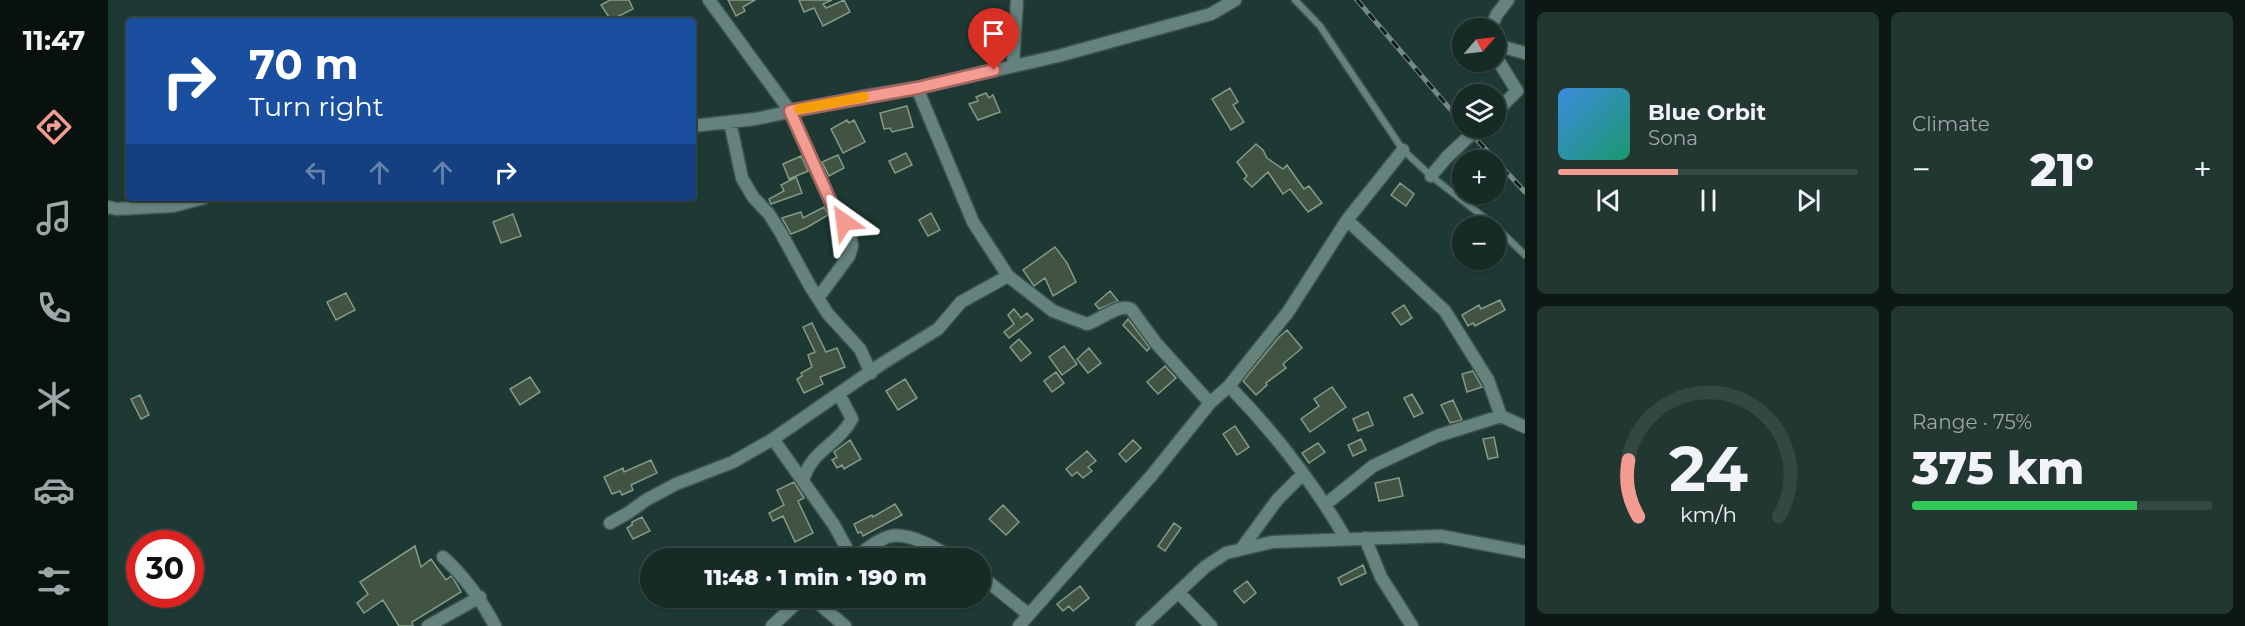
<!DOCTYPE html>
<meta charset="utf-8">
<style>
:root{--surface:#162b26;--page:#233732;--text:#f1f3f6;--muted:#9ea7a7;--line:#354743;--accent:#f59c92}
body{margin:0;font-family:Montserrat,sans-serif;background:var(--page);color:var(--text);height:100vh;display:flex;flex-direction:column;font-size:22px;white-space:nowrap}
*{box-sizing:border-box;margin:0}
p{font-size:20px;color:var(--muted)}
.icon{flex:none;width:33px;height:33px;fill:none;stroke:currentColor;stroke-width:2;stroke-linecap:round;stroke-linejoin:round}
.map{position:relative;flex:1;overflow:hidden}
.drawer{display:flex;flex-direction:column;gap:12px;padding:12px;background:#0c1815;width:720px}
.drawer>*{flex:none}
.guide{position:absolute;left:18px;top:18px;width:570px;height:183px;border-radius:6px;box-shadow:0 2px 4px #0004,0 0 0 2px var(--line);background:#1a4fa0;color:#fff;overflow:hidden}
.needle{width:39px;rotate:62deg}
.buttons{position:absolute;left:1344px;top:18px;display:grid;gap:12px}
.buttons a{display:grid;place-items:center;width:54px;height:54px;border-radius:50%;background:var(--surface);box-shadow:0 2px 4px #0004,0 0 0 2px var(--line);font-size:30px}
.speed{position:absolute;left:18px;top:530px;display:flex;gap:12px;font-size:30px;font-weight:700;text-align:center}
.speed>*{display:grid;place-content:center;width:78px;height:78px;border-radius:50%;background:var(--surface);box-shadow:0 2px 4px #0004,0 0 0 2px var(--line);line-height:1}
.speed .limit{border:9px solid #d22;background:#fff;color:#111}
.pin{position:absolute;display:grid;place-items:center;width:51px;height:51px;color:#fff;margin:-62px -26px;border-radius:50% 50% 50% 0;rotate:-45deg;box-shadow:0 0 6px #0007}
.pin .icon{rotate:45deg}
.me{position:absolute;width:66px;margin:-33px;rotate:329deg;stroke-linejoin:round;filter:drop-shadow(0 0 4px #0008)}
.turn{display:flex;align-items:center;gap:21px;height:126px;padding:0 24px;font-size:27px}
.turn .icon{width:78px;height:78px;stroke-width:2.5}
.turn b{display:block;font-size:42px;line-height:51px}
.lanes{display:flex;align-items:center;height:57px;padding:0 24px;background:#0003;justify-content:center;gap:30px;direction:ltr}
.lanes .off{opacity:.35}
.big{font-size:45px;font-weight:800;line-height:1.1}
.drawer .card{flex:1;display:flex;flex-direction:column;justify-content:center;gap:9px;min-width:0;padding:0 21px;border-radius:9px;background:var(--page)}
.drawer .dial{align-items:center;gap:0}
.dial svg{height:156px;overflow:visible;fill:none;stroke:var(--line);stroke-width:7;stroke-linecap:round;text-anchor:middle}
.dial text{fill:var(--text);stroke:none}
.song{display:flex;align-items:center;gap:18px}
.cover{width:72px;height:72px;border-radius:9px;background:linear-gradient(135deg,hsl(210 70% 55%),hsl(160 70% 35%))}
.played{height:6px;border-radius:3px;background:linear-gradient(90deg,var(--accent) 40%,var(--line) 40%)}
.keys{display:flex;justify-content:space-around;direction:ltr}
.heat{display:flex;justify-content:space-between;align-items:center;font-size:33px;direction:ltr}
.charge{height:9px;border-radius:4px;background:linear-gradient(90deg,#34c759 75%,var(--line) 0)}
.drawer .tiles{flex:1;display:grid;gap:12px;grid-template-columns:repeat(2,1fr)}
.trip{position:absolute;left:532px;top:548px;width:351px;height:60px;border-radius:30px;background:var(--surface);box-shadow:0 2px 4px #0004,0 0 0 2px var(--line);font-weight:800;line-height:60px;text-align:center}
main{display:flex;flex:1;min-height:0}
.tabs{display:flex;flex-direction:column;width:108px;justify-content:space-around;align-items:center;background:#09110f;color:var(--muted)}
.tabs .icon{width:42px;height:42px}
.tabs .on{color:var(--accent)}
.tabs b{font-size:27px;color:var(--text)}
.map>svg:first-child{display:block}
</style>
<main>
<nav class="tabs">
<b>11:47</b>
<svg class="icon on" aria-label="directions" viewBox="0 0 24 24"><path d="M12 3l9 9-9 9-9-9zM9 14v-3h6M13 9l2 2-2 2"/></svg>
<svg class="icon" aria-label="music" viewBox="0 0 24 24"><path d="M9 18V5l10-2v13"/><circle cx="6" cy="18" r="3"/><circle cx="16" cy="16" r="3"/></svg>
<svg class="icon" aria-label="phone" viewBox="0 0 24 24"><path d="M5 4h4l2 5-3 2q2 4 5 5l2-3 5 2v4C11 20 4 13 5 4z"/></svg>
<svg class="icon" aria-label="climate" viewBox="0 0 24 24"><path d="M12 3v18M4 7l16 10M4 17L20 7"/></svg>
<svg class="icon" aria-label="car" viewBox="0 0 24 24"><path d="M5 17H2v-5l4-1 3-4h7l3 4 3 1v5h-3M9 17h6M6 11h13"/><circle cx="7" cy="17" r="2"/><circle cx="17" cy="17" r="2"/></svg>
<svg class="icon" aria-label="filters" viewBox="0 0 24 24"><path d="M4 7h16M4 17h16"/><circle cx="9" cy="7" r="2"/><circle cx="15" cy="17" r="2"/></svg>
</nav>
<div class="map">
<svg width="1417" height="626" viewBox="0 0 1417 626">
<rect width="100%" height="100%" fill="#1e3933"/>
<path fill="#415443" stroke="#869a88" stroke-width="1.5" d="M502 0H521L525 9 503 20 493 5Z
M620 0H647L635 7 637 11 628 16Z
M691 0H724L715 4 718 8 736 0 742 12 715 26 706 8 696 12Z
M1122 88 1130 102 1125 105 1136 122 1123 130 1104 99Z
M878 93 881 98 885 95 892 112 870 120 861 104 870 101 868 97Z
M799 106 805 127 784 132 782 128 776 129 772 113Z
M739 120 741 123 746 120 757 142 735 153 723 129Z
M1148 144 1155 150 1159 158 1175 169 1179 165 1196 189 1201 186 1214 203 1200 212 1182 189 1175 194 1160 172 1144 187 1136 179 1139 176 1129 162Z
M798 153 804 165 787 173 781 161Z
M730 155 736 168 721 176 714 162Z
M693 156 700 171 681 179 675 164Z
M688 177 694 193 663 204 661 199 676 191 673 185Z
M1292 183 1306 194 1298 206 1283 195Z
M716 207 720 215 698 228 683 234 674 218 693 212 695 218Z
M823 213 832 230 820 236 811 220Z
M405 214 413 236 393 243 385 222Z
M947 247 959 263 968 282 945 296 937 278 926 286 915 270Z
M1002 291 1010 301 991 309 987 304Z
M238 293 247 310 228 320 219 302Z
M1392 300 1397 310 1367 326 1365 323 1360 326 1354 315 1371 305 1373 309Z
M1296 305 1304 318 1293 325 1284 313Z
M906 309 913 318 919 313 925 320 901 338 896 332 906 324 900 315Z
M1020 319 1042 348 1039 351 1015 325Z
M704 323 718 352 729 348 737 367 712 377 715 384 696 393 689 379 694 376 693 373 704 367 700 355 707 352 695 327Z
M1179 330 1194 348 1175 364 1178 368 1158 383 1159 385 1148 395 1135 381 1171 337Z
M911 339 923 353 913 361 902 347Z
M956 346 969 364 954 375 941 357Z
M981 348 993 363 980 373 969 359Z
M1057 366 1068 378 1050 394 1039 382Z
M1365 371 1374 387 1359 392 1354 374Z
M948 372 956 383 944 392 936 381Z
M422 377 432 392 412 405 402 389Z
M797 379 809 398 790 410 778 391Z
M1224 387 1238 407 1202 432 1193 419 1211 406 1206 399Z
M1304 394 1315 413 1306 417 1296 398Z
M32 395 41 415 33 419 23 399Z
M1345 400 1354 420 1342 423 1333 405Z
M1260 412 1265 425 1250 431 1245 419Z
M1127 426 1141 447 1129 455 1115 434Z
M1386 437 1390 457 1380 459 1375 439Z
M1253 439 1258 450 1245 456 1240 445Z
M742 440 753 459 736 469 734 465 729 468 724 460 729 457 726 452Z
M1025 440 1033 448 1018 462 1011 454Z
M1210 443 1217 452 1201 463 1194 453Z
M979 451 988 461 980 467 984 471 975 478 969 472 964 476 958 469Z
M543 460 549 473 523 485 525 490 514 495 512 491 504 494 496 477 515 468 516 472Z
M1291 478 1295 496 1271 501 1267 483Z
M686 482 696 498 690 501 705 533 687 542 675 516 665 521 661 513 676 505 669 490Z
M787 504 794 515 755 536 753 532 750 533 746 524 764 515 765 517Z
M895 505 911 522 898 535 881 519Z
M534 517 542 531 525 539 519 528 524 525V522Z
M1066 523 1073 528 1057 551 1050 546Z
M307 546 313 567 323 559 338 580 343 576 345 578 353 592 304 622 305 626H291L275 600 256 613 249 603 260 594 252 582Z
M1255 565 1258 573 1233 585 1230 578Z
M1139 581 1148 593 1136 603 1126 591Z
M972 586 981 598 965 611 961 606 955 611 949 604Z"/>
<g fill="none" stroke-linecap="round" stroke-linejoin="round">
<defs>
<path id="lane" d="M1187 0 1212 26 1295 150 1323 176 1387 226
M1388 227 1417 255"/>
<path id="street" d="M601 0 682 111 726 209 741 228 744 246 741 256 710 298
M1383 28 1389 14 1400 0
M1388 45 1417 53
M1388 57 1409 91 1388 112
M905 65 909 0
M809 88 865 222 900 276 945 311 979 324C992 320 1011 303 1023 309L1048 343 1102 403
M622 122 634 178 645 197 661 214 673 233 702 286 720 314 752 349 763 373
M585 126 647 119 757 96 809 88 950 56 1103 14 1127 0
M1323 176 1339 157
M0 207 9 209 65 206 96 198
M1239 220 1337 311 1380 380 1393 416
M1121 386C1165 431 1206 484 1238 539
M665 439 726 525 744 558
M695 481C703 450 730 445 744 419L731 394
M1218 504 1265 466 1329 436 1393 416 1417 427
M502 523 520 513 538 500 568 484 625 462 665 439 775 363 830 329 853 302 900 276
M1257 538 1273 577 1304 626
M1134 548 1169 500 1194 475
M335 557C358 578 373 599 387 626
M747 558C758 550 770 539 783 536 803 533 828 548 844 558
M873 576 920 614
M1071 593 1103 626
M703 597 737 626
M320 626 372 597
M664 626 695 597
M911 626 1044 475 1102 403 1121 386 1180 312 1239 220 1295 150
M1034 626 1097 567 1118 553 1164 542 1333 536 1417 552"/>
</defs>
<use href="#lane" stroke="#3c5550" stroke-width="9"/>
<use href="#street" stroke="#3c5550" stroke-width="15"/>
<use href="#lane" stroke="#65837c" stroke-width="6"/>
<use href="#street" stroke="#65837c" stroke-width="12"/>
<defs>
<path id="rail" d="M1249 0 1354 123
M1358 128 1417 192"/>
</defs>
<use href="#rail" stroke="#758a85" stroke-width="5"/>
<use href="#rail" stroke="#121d1b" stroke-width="3" stroke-dasharray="9" stroke-linecap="butt"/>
<defs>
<path id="street-bridge" d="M1339 157 1370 128"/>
</defs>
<use href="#street-bridge" stroke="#3c5550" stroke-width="15" stroke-linecap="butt"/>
<use href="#street-bridge" stroke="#65837c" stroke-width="12"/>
</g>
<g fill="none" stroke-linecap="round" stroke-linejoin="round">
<defs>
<path id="route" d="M736 222 726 209 682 111 809 88 886 70"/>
</defs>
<use href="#route" stroke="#9f655f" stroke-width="15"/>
<use href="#route" stroke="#f59c92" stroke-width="10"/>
<path stroke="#f59e0b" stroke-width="10" d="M691 109 756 97"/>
</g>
</svg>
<div class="buttons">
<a><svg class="needle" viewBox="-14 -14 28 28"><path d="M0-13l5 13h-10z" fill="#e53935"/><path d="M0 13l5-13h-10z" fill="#9ea7a7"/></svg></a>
<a><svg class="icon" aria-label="layers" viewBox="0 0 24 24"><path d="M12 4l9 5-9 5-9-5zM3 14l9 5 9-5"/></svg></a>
<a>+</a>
<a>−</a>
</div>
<div class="speed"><div class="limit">30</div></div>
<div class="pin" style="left:886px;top:70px;background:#d93025"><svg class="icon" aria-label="arrive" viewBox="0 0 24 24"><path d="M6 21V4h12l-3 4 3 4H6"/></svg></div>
<svg class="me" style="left:736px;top:222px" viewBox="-20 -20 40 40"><path d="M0-17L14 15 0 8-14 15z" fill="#f59c92" stroke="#fff" stroke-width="4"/></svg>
<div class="trip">11:48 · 1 min · 190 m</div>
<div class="guide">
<div class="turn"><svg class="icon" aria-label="right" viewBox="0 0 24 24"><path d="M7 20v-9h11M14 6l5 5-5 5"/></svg><div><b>70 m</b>Turn right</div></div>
<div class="lanes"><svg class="icon off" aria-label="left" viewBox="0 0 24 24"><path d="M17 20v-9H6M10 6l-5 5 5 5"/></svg><svg class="icon off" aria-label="ahead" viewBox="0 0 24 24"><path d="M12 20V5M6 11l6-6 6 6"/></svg><svg class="icon off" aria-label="ahead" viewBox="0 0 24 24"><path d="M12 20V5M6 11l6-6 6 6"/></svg><svg class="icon" aria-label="right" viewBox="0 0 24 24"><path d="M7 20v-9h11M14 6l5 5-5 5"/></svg></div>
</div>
</div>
<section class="drawer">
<div class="tiles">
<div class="card">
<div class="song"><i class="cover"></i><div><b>Blue Orbit</b><p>Sona</p></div></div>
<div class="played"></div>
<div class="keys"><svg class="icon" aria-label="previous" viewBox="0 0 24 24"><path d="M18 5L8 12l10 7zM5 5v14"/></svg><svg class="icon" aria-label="pause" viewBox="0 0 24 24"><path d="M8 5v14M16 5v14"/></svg><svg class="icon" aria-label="next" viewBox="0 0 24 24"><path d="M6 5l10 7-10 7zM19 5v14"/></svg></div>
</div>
<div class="card"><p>Climate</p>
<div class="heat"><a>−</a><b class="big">21°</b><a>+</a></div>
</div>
<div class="card dial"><svg viewBox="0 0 100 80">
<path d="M14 69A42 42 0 1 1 86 69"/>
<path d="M14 69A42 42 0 0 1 9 40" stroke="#f59c92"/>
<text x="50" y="56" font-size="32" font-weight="700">24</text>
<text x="50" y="72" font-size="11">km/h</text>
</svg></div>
<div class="card"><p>Range · 75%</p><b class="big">375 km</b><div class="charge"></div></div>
</div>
</section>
</main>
